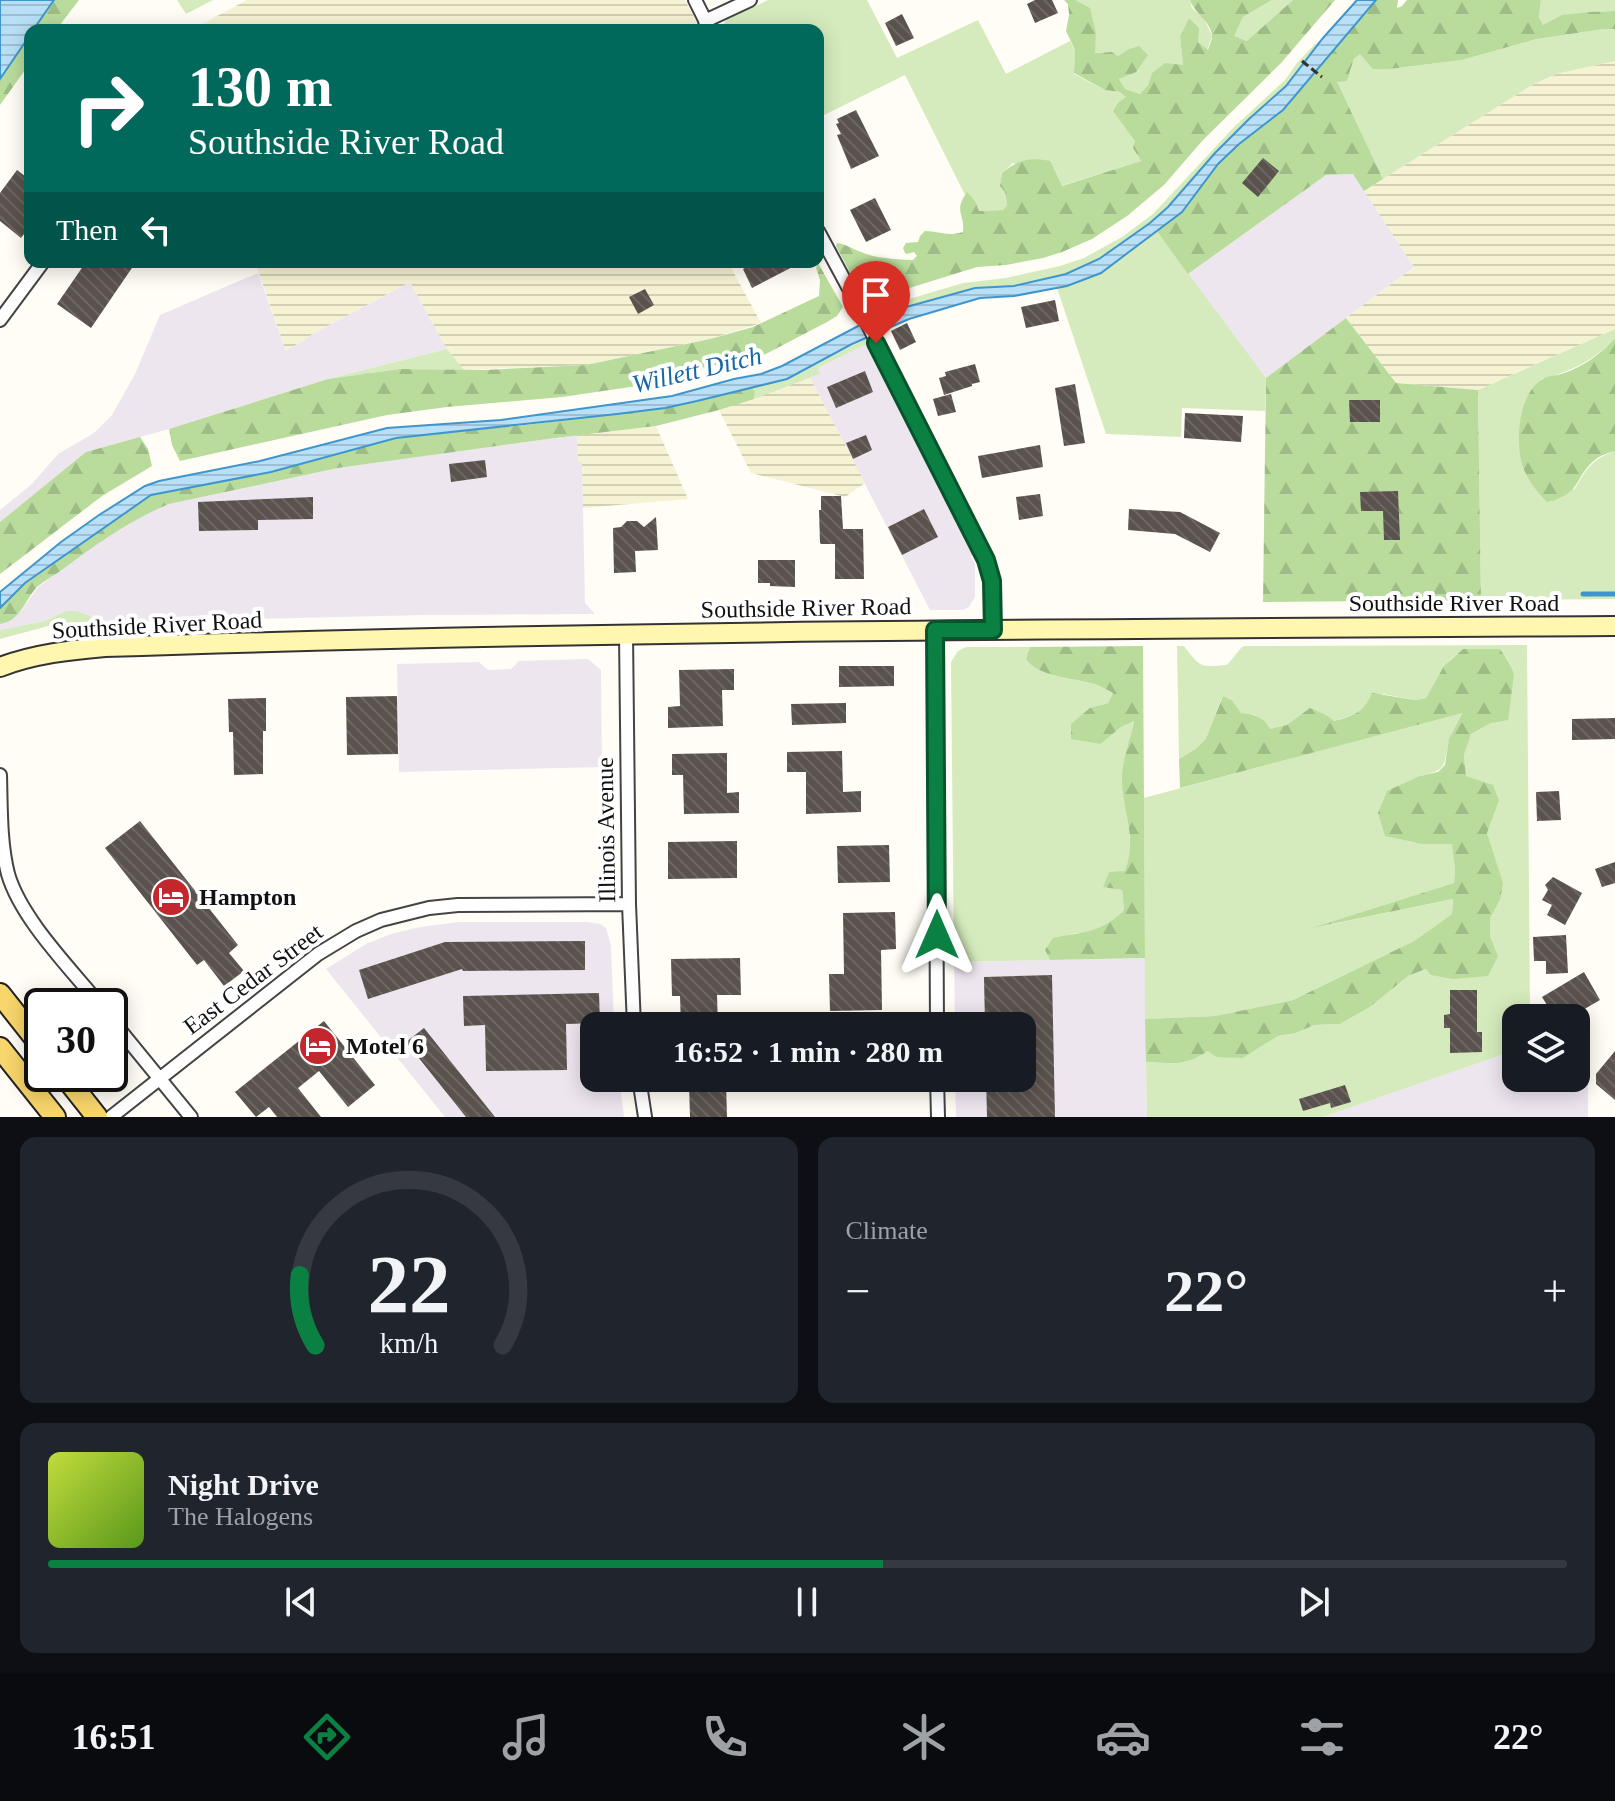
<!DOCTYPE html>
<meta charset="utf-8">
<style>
:root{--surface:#171b24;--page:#20242c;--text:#f1f3f6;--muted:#9ea1a6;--line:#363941;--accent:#0b8043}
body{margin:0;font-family:Georgia,serif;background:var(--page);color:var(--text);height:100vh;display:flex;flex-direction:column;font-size:30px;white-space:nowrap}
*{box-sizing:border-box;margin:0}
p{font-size:26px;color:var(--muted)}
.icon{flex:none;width:44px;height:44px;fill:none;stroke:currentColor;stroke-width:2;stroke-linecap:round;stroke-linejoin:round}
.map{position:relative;height:1117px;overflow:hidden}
.drawer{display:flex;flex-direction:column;gap:20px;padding:20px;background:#0d0f14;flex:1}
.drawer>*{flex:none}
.guide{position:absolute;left:24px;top:24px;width:800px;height:244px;border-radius:16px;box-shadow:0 4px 20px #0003;background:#00695c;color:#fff;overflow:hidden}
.controls{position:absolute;left:1502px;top:1004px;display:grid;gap:16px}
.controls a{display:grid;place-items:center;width:88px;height:88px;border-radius:16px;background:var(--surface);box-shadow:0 4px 20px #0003;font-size:40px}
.speed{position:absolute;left:24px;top:988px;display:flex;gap:16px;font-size:40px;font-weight:700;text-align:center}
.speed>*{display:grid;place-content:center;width:104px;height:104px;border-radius:50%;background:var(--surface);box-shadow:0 4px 20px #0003;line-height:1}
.speed .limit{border:4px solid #111;border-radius:12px;background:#fff;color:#111}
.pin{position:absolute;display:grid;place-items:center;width:68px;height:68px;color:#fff;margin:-82px -34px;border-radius:50% 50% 50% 0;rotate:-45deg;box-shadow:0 0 8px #0007}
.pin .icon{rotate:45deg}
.me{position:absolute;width:88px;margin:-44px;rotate:0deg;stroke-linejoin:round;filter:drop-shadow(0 0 6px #0008)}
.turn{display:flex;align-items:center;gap:28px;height:168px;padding:0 32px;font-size:36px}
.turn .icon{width:104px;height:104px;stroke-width:2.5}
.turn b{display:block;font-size:56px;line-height:68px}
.then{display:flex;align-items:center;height:76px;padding:0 32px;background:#0003;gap:16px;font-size:30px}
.big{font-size:60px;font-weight:600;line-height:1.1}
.drawer .card{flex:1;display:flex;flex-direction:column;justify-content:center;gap:12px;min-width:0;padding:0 28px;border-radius:16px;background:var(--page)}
.drawer .dial{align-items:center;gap:0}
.dial svg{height:208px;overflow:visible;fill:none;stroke:var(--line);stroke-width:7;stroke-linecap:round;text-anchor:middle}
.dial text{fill:var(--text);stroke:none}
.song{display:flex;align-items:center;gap:24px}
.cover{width:96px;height:96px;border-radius:12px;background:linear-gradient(135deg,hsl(70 70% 55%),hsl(90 70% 35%))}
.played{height:8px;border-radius:4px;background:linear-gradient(90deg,var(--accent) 55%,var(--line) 55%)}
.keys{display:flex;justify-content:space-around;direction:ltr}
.heat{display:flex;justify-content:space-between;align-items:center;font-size:44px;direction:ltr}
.drawer .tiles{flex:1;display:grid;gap:20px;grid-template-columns:1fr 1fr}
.card:last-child{grid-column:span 2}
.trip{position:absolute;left:580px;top:1012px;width:456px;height:80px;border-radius:16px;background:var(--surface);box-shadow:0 4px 20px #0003;font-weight:600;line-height:80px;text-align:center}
.menu{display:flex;height:128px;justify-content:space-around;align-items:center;background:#090b0e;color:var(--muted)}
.menu .icon{width:56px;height:56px}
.menu .selected{color:var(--accent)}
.menu b{font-size:36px;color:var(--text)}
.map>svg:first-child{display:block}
</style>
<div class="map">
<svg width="1615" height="1117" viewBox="0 0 1615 1117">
<defs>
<pattern id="farmland-rules" width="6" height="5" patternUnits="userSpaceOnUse" patternTransform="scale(2)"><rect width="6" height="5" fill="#f6f3d4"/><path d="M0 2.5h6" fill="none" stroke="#d2cfb5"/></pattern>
<pattern id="forest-firs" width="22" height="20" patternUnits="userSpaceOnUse" patternTransform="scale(2)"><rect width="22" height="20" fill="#b9dc9c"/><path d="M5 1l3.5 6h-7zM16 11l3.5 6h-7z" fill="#9ebc85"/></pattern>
<pattern id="water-rules" width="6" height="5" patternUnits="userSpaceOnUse" patternTransform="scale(2)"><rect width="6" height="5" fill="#b9e0f7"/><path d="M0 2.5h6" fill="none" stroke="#9ebfd3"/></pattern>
<pattern id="building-back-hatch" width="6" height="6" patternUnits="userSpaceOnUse" patternTransform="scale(2)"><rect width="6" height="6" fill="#5a524d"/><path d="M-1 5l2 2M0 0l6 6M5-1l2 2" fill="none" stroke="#6d6662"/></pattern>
</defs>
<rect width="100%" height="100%" fill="#fffdf5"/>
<path fill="#eee6ef" d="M1354 174 1414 267 1266 378 1188 274 1326 175Z
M258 273 286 351 316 332 410 282 447 349 328 379 183 425 87 452 0 522V510L32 484 58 454 94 433 112 415 135 374 160 315Z
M869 343 974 554 971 556 975 564V597L969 607 963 610H930L810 378 819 374 818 368Z
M577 435 578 461H582L585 603 595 614 424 615 91 623 90 616 78 611H66L45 621 0 630V624L5 623 21 611 38 587 105 538 145 514 169 504 338 468Z
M588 659 601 670 602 767 399 772 397 664 479 662 488 670 511 669 519 661Z
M459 922H588L600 924 606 928 611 945 614 1026H594V1078H619L624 1117H445L326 969 366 944 391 934 420 927Z
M1145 958 1147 1117H956L955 1078H1022V1026H955L954 962Z
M1588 1025V1117H1323L1516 1050V1078H1576V1030Z"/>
<path fill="url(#farmland-rules)" d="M247 0H685L701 30H194L193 29Z
M1615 61V329L1478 390 1396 383 1346 318 1414 267 1364 191 1532 85 1556 74Z
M255 262H728L761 323 710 339 586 365 464 370 447 349 410 282 316 332 286 351Z
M810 378 865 483 845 497 751 473 719 410Z
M656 426 688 499 583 508 582 462 578 461 577 435Z"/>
<path fill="#d5ebbd" d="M177 0H213L186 14Z
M768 0H867L897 58 978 20 1006 74 1070 41 1075 50 1074 74 1105 90 1120 92 1126 97C1125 119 1121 124 1136 142L1133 148 1141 161 1061 186 1013 163 1002 173 1000 186 1005 192 1007 205 1003 210 979 211 967 193 965 195 905 75 818 118V30H721L726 20Z
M1075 0H1190L1192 8 1204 18 1212 36 1207 51 1198 42 1180 37 1183 65 1152 73 1148 85 1140 94 1124 89 1119 79 1127 50 1118 56 1112 52 1094 53 1096 33Z
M1272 0H1293L1248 41 1233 37 1243 17Z
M1541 0H1615V11L1590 12 1543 25 1539 17Z
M1604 29H1615V61L1556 74 1532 85 1383 179 1336 82 1350 73 1354 59 1361 53 1373 68 1391 69 1462 60 1537 39Z
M1323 38 1286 86 1249 119 1215 153 1168 207 1150 223 1099 259 1066 274 1014 286 975 288 881 314 871 318 869 313 896 303 963 283 1006 278 1060 266 1084 258 1122 237 1153 214 1234 127 1285 80 1297 63 1315 44Z
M1156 230 1266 378 1265 411 1182 408 1181 437 1106 434 1057 288 1068 286 1101 273Z
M1615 329V338C1595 360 1570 372 1541 379L1574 490C1587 468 1591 460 1615 451V599L1481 600 1478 390Z
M867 338 869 343 818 368 820 374 754 399 755 391 751 388 788 379Z
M447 349 464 370 399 369 328 379Z
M66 611H78L90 616 91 623 48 626 0 639V630L45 621Z
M1527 645 1530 1018H1516V1050L1323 1117H1147L1146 1062C1172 1063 1185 1067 1208 1051L1243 1058 1278 1036 1296 1033 1314 1025 1340 1024 1370 1007 1408 976 1427 969 1432 975 1498 956 1490 936V917L1500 900 1487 833 1499 801 1476 780 1466 776 1464 755 1471 734 1491 723 1463 649 1450 660 1426 698 1415 700 1383 694 1369 702 1358 714 1333 721 1297 719 1287 725 1270 730 1255 715 1241 713 1232 700 1223 696C1216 709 1213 729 1206 740 1200 749 1188 754 1179 759L1177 646H1184C1201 668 1199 667 1227 665L1242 647 1245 646Z
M966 647H1030L1026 659C1037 677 1075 678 1094 684 1101 686 1107 690 1113 693L1108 703 1090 708 1101 744 1121 727 1134 720 1124 764 1131 856 1125 871 1103 886 1122 890 1124 910 1112 922 1094 931 1072 934 1045 950 1050 960 954 962 951 662 958 651Z
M1462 712C1458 722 1451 732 1449 742 1443 766 1448 770 1420 776L1423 844H1453L1455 869 1454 883 1323 926 1453 899 1452 914 1414 941 1293 1000 1215 1016 1145 1019 1144 798Z"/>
<path fill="url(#forest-firs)" d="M54 0H79L56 30H33Z
M1064 0H1075L1090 8 1096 33 1095 53 1112 52 1118 56 1127 50 1139 46 1148 55 1136 72 1119 79 1125 89 1140 94 1148 85 1152 73 1165 63 1183 65 1180 37 1189 18 1199 28 1198 42 1208 50C1209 46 1212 41 1212 36 1211 21 1194 13 1190 0H1272L1243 17 1234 36 1247 41 1293 0H1335L1281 63 1203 140 1164 185 1127 216 1092 239 1062 252 1043 258 1006 265 977 267 903 290 872 302 868 301 862 295 836 246 837 243C846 244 852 249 861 252 878 259 895 259 913 260L917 256 914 252 907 254 905 253 903 248 906 243 918 242 920 236 925 231C940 231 946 237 963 232 965 213 953 212 967 192L975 201 979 211 1003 210 1007 205 1005 192 1000 186 1002 173C1017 160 1030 157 1050 161L1062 186 1141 161 1133 148 1135 141C1127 131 1121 121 1113 111L1118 103 1126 97 1120 92 1105 90 1074 73 1075 50 1066 31 1069 15 1068 4Z
M1376 0H1398L1397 8 1402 6 1407 0H1541L1539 17 1543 25 1562 15 1590 12 1615 11V29H1604L1537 39 1462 60 1390 69H1373L1360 54 1354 59 1347 81 1337 82 1383 179 1364 191 1353 174 1326 175 1188 274 1156 230 1182 212 1218 164 1239 144 1283 110Z
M30 35V63L0 105V79Z
M818 263 843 307 837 316 827 322 762 356 701 368 644 385 562 397 447 407 387 415 180 461 172 445 169 429 328 379 399 369 484 370 586 365 710 339 753 327 819 296 820 280 816 268Z
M1346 318 1396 383 1478 390 1481 600 1263 602 1266 378Z
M1615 338V451C1609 453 1601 455 1596 459 1573 477 1583 494 1547 502 1535 490 1525 477 1521 460 1516 437 1519 395 1541 380 1547 375 1557 376 1564 373 1583 367 1602 353 1615 338Z
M751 388 755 391 754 399 719 410 656 426 555 438 338 468 169 504C128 521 94 546 59 572 52 577 44 581 38 586 25 599 21 621 0 624V608L25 583 151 495 271 472 396 438 534 424 665 408Z
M140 437 148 449 152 466 102 496 0 574V522L86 452Z
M1143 646 1145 958 1050 960 1045 950 1053 938C1082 932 1102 933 1124 910L1122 890 1103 887 1109 872 1125 871C1137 839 1124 815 1122 783 1121 765 1130 740 1134 721L1121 727 1101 744 1071 739V724L1090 708 1108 703 1113 693C1107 690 1101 686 1094 684 1075 678 1037 677 1026 659L1030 647Z
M1463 649H1500L1510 665 1514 674 1508 720 1491 723 1471 734 1464 755 1466 776 1493 785 1499 801 1487 833 1503 883 1500 900 1490 918V936L1498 956 1488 976 1453 979 1431 975 1426 969 1408 976 1370 1007 1340 1024 1314 1025 1296 1033 1278 1036 1243 1058 1217 1057 1208 1051C1185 1067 1172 1063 1146 1062L1145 1019 1215 1016 1293 1000 1414 941 1452 914 1453 899 1312 928 1454 883 1455 869 1452 844H1423L1385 836 1378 813 1387 791 1420 776 1438 772 1445 765 1449 739 1462 713 1180 788 1179 759 1196 749 1206 739 1223 696 1232 700 1241 713C1253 714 1265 717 1270 729L1287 725 1310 708 1326 715 1334 721C1353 716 1364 713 1372 693L1415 700 1426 698 1444 666Z"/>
<path fill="url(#water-rules)" stroke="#3f96cf" stroke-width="2" d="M0 0H54L33 30H30V35L0 79Z
M1357 0H1376L1283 110 1239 144 1218 164 1182 212 1101 273 1067 286 1014 296 980 298 909 319 852 344 787 379 697 401 665 408 617 414 396 438 271 472 151 495 25 583 0 608V592L61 542 99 515 145 486 159 481 260 461 387 428 501 420 672 396 734 379 761 374 782 366 881 314 975 288 1014 286 1066 274 1099 259 1150 223 1168 207 1215 153 1249 119 1286 86 1323 38Z"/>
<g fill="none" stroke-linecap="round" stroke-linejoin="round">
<path stroke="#3f96cf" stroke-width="5" d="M1583 594H1615"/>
</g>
<path fill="url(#building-back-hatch)" d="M1035 0H1052L1058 13 1035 23 1027 4Z
M902 14 914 38 896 46 885 23Z
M856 110 879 156 851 169 837 135 841 134 836 124 839 123 837 119Z
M1263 158 1279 171 1258 197 1242 183Z
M17 170 30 180V226L21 238 0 221V193Z
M875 198 891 230 866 242 850 210Z
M86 262H136L91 328 57 304Z
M756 262H802L752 288 743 269Z
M645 289 654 305 638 314 629 297Z
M1055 300 1059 321 1026 328 1021 307Z
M907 323 916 342 900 350 891 331Z
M975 364 980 382 972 384V386L944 395 939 378 946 376 945 372Z
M865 371 873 392 836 408 827 387Z
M1075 384 1085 443 1064 446 1055 388Z
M951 394 956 412 938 416 933 399Z
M1349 400H1380V422H1350Z
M1185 413 1243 416 1241 442 1184 438Z
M866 435 872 450 853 459 846 443Z
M1040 445 1043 467 982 478 978 456Z
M485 460 487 477 451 482 449 464Z
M1398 491 1400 540H1384L1383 511H1361L1360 492Z
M1040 494 1043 516 1019 520 1016 497Z
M821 496H841L843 529H863L864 579H835V544H821L820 543 819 510H821Z
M313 497V519L258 520V530L199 531 198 502Z
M924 509 938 537 902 555 888 527Z
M1129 509 1180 512 1220 533 1210 552 1175 534 1128 530Z
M656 517 658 550 635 551 636 572 614 573 613 528 621 527 627 521H637L644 527Z
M758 560H795V587L770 586V583H758Z
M839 666H894V686L839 687Z
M734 669V690H722L723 726 668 728V707L680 706 679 670Z
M397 696 398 754 347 755 346 697Z
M266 698V731H263V774L234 775 233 732H229L228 699Z
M846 703V723L792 725 791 704Z
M1615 718V739L1572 740V719Z
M842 751 843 792 861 791V812L806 814V772H787V752Z
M727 753V793L739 792V813L684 814 683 775H672V754Z
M1559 791 1561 820 1537 821 1536 792Z
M140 821 238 945 229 953 244 971 224 986 204 960 197 965 105 848Z
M737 841V878L668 879V842Z
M889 845 890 882 838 883 837 846Z
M1615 862V883L1602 887 1595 869Z
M1553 877 1582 893 1565 925 1547 915 1552 905 1542 900 1548 890 1545 885Z
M895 912 896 949 881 950 882 1010 830 1011 829 974H844L843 913Z
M1566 935 1568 973 1546 974V961H1534L1533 937Z
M585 941V970L463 971 462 969 368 999 359 970 445 942Z
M740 958 741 995H717L718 1026H681L680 996H672L671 959Z
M1584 972 1600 1000 1569 1018H1555L1542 997Z
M1052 975 1055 1117H987L986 1078H1022V1026H985L984 977Z
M1450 990H1477V1032H1482V1052L1450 1053V1028H1444V1015L1450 1014Z
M599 993 600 1023 566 1024 567 1070 486 1071 485 1025 464 1026 463 996Z
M324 1021 375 1085 348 1107 319 1071 298 1088 321 1117H277L269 1107 256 1117 235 1092Z
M424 1028 495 1117H466L406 1042Z
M1615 1051V1100L1596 1084V1074Z
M726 1083 727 1117H690L689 1084Z
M1345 1085 1351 1102 1331 1108 1330 1103 1303 1111 1299 1099Z"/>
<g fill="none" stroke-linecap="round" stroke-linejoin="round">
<defs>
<path id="street" d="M695 0 710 30
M705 21 750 0
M818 231 861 311 986 560 992 581 993 630
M0 320 43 262
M935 630 937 1026
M626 633 629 904 634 1026
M0 775C1 808 0 842 8 874 21 919 71 969 101 1006
M110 1018 191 1117
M639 1078 645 1117
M937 1078 938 1117
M111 1117 318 954 356 931 381 920 429 908 458 905 629 904"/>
<path id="secondary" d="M0 667C34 654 70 650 105 647 608 630 1112 629 1615 626"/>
<path id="primary" d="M0 994 42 1047
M0 1048 55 1117
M63 1074 97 1117"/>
</defs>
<use href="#street" stroke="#444" stroke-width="16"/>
<use href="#secondary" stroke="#333" stroke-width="22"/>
<use href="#primary" stroke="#222" stroke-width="24"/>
<path stroke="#333" stroke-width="3" stroke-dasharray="8 4" stroke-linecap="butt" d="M1302 61 1322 77"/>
<use href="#street" stroke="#fff" stroke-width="12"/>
<use href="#secondary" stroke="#fff6b0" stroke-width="18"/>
<use href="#primary" stroke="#f9d66b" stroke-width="20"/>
</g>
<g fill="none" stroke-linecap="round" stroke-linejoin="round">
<defs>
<path id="route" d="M876 343 986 560 992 581 993 630H935L937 935"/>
</defs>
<use href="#route" stroke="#07532c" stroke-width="20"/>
<use href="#route" stroke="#0b8043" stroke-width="14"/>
</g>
<defs>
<symbol id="hotel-disc" viewBox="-11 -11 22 22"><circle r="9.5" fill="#c4262e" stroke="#fff"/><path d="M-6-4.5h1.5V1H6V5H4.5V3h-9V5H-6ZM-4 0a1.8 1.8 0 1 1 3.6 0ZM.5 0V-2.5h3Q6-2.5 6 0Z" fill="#fff"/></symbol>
</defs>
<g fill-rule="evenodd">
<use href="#hotel-disc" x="149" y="875" width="44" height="44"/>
<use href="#hotel-disc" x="296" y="1024" width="44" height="44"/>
</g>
<g text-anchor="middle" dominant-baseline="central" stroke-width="8" stroke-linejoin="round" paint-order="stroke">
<g font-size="24" fill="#111" stroke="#fff">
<text x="1454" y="603">Southside River Road</text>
<text transform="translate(806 608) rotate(-1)">Southside River Road</text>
<text transform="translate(157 625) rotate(-3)">Southside River Road</text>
<text transform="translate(606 830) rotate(-91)">Illinois Avenue</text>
<text transform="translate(253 979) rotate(-37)">East Cedar Street</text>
</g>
<g font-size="24" font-weight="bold" fill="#111" stroke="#fff" text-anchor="start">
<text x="199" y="897">Hampton</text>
<text x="346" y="1046">Motel 6</text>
</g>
<g font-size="26" font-style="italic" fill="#1768a6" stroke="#fff">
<text transform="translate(697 370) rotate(-13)">Willett Ditch</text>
</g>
</g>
</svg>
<div class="controls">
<a><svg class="icon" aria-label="layers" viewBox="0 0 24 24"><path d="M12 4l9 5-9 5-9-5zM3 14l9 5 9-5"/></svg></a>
</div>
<div class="speed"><div class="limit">30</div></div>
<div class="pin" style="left:876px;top:343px;background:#d93025"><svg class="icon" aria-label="arrive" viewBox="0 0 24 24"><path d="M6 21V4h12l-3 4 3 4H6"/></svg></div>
<svg class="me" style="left:937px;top:935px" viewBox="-20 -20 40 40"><path d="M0-17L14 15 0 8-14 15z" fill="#0b8043" stroke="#fff" stroke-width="4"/></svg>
<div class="trip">16:52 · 1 min · 280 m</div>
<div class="guide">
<div class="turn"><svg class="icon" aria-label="right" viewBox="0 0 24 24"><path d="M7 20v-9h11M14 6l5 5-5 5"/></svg><div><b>130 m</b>Southside River Road</div></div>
<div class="then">Then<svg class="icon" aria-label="left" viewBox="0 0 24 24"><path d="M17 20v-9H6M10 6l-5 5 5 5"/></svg></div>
</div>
</div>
<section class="drawer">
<div class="tiles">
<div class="card dial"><svg viewBox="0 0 100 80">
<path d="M14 69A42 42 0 1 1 86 69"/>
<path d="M14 69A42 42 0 0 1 8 42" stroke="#0b8043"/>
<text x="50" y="56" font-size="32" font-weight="700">22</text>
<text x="50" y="72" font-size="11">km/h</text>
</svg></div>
<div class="card"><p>Climate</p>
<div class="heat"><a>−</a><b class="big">22°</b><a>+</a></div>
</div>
<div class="card">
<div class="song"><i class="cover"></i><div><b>Night Drive</b><p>The Halogens</p></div></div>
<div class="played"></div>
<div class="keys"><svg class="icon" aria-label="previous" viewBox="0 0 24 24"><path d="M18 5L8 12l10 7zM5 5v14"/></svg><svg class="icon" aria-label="pause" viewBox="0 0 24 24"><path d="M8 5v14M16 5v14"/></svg><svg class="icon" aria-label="next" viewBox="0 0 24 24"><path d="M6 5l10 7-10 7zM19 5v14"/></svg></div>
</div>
</div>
</section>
<nav class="menu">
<b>16:51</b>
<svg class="icon selected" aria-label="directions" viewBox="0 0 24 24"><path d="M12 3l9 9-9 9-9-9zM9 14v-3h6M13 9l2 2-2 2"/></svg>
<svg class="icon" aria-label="music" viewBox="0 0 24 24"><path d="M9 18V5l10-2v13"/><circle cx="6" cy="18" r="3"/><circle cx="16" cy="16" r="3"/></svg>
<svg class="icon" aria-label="phone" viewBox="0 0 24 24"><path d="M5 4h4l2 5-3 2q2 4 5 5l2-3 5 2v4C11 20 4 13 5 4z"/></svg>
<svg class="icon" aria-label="climate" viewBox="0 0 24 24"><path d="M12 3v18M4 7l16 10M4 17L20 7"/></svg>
<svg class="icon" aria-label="car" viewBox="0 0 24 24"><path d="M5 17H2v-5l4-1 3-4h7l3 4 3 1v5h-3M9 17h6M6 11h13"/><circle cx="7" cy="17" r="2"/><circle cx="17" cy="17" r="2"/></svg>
<svg class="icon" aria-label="filters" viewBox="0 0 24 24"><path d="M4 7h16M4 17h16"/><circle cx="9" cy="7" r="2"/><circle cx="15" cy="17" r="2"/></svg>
<b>22°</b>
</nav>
